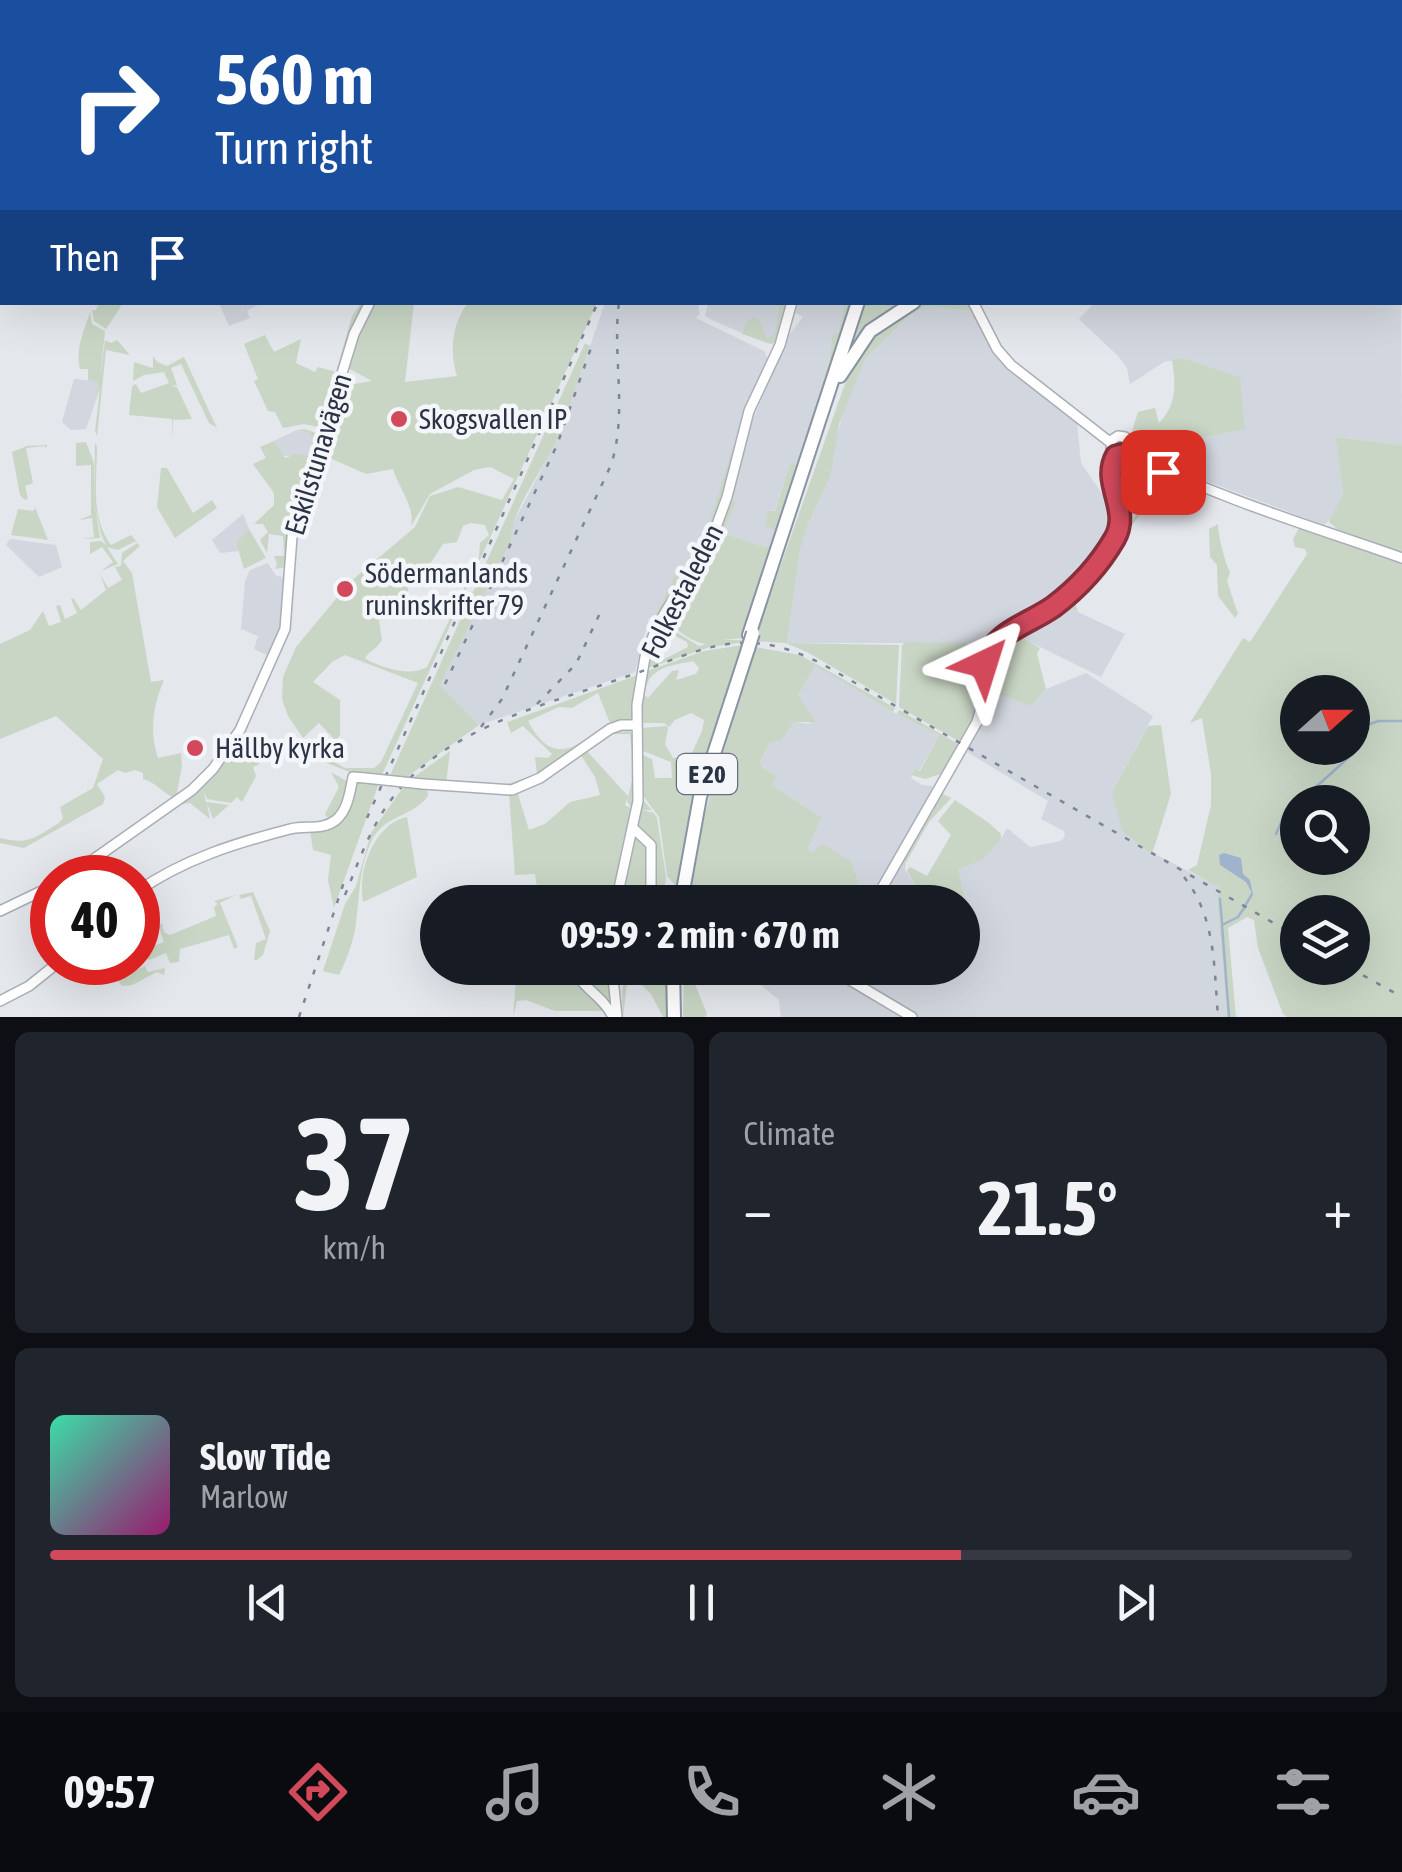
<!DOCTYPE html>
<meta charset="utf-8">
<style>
:root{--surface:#171b24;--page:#20242c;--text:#f1f3f6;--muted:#9ea1a6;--line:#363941;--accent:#d1495b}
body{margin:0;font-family:"Asap Condensed",sans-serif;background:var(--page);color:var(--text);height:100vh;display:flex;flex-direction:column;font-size:38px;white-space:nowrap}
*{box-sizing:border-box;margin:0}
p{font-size:32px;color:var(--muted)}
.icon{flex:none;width:55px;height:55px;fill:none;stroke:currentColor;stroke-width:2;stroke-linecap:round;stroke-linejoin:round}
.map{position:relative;height:1017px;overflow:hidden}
.panel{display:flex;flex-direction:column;gap:15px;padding:15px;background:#0d0f14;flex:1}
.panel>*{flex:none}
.banner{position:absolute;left:0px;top:0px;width:1402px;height:305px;box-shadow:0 10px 40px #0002;background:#1a4fa0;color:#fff;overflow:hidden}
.needle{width:65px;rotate:69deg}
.fabs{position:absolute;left:1280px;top:675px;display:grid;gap:20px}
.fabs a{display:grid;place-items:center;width:90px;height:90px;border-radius:50%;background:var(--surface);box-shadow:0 10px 40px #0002;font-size:50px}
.speed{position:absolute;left:30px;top:855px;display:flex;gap:20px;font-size:50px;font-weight:700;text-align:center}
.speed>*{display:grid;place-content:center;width:130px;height:130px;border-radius:50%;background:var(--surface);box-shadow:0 10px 40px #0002;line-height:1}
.speed .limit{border:15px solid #d22;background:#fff;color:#111}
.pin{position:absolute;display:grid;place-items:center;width:85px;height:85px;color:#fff;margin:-42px;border-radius:20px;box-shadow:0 5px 15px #0006}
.me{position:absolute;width:110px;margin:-55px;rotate:41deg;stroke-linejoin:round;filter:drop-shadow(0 0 8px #0008)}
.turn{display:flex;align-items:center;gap:35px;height:210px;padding:0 50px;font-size:45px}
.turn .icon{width:130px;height:130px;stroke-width:2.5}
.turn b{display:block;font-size:70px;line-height:85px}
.then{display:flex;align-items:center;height:95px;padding:0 50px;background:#0003;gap:20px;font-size:38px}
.big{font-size:75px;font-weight:700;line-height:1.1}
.panel .tile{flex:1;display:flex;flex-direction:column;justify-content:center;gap:15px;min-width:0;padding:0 35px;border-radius:15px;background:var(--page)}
.panel .dial{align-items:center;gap:0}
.dial b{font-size:130px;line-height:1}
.song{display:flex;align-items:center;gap:30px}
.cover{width:120px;height:120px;border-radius:15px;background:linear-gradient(135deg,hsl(160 70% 55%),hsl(320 70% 35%))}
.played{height:10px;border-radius:5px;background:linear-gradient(90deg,var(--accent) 70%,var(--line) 70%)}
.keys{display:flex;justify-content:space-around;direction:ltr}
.heat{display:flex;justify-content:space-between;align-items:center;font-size:55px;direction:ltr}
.panel .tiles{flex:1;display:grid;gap:15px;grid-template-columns:1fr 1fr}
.tile:last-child{grid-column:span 2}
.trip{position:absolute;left:420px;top:885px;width:560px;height:100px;border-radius:50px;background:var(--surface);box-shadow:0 10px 40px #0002;font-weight:700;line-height:100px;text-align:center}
.menu{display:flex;height:160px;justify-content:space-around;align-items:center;background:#090b0e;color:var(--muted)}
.menu .icon{width:70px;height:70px}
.menu .selected{color:var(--accent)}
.menu b{font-size:45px;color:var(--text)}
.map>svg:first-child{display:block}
</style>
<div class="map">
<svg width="1402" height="1017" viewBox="0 0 1402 1017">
<rect width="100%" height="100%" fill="#e4e7ec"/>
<path fill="#d2d6de" d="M1400 134 1402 445 1337 437 1343 494 1336 514 1324 525 1206 481 1199 438 1222 432 1240 377 1183 358 1164 362 1130 384 1127 368 1119 357 1079 319 1094 303 1400 302Z
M219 303H257L258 305 247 311 250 318 229 326Z
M605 303H698L700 314 696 318 764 351 768 359 754 387 705 536 683 573 678 571 656 616 649 618 635 672 479 725 440 685 511 541 510 530 520 510 558 438Z
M708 303H784L776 338 772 344 766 343 714 321 705 316Z
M796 303H845L838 334 832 336 829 362 797 466 790 464 775 510 769 511 775 530 770 545 765 547 723 533 736 502 733 499 730 502 750 426 789 335 803 317 794 312Z
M927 306 972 311 996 355 1008 370 1077 423 1081 463 1109 504 1107 538 1098 555 1073 584 1022 614 978 647 966 643H787L800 550 808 524 830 478 833 448 847 400 865 359 910 315Z
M74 379 98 381 96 400 86 429 71 430 62 422Z
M295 431 308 432 313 438 309 456H282L274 441Z
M243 514 249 529 236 542 239 551 220 553 212 540Z
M10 539 56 545 62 567 39 577 6 545Z
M268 563 276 576 285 577 281 630 269 656 254 649 258 636 241 629 245 581 250 570Z
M1067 607 1125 634 1101 677 1020 637Z
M815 664 893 712 939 735 919 771 915 769 911 778 922 785 932 786 934 790 903 866 925 902H852L858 883 806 850 818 815 772 785 777 777 762 767 760 762 770 742 794 722 810 724 798 695Z
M1086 673 1153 716 1112 792 1149 851 1221 888 1217 899 1227 1017H781L779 1000 762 986 770 968H962L963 913 967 906 958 869 1001 839 1007 828 1030 847 1061 841 1065 836 1064 831 1041 819 1048 801 967 752 985 713 1003 694 1031 706 1046 689Z"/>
<path fill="#c9d6c5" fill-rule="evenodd" d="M0 0H473L2 2V179Z
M99 303H123L106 329 94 321 92 310H96Z
M361 303H366L318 427 304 424 283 428 275 412 268 411 254 381 258 379 244 344 265 335 274 352 301 339 296 363 315 372 318 367 336 372 352 316Z
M372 303H414L405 382 457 376C449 351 452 323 468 303H597L381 777 354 774 327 763 332 753 334 762 345 768H374L381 762 418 683 345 655 332 662 313 682 340 700V735L336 741 319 723 303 738 288 716 282 699 283 677 296 647 350 582 415 527 430 496 458 487 502 500 514 479 490 467 474 470 430 494 411 526C415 506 399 489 393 469L366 474 323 455 342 386 372 381 346 367 363 319ZM471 523 485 525 489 535 480 543 479 557 427 667C409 677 386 668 369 661L365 658C370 650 377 649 382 640L379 620 396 618 405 604 410 580 432 561 443 544 457 542 463 526Z
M780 303H786L778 336 773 344 742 334 747 321 754 318 759 320 767 339 775 334Z
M845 303H853L745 638 722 640H745V642L710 647 648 668 665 625 699 646 706 644C692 642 680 632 668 623L669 616 707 554 733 499 736 502 723 533 765 547 770 545 775 530 765 526 769 511H775L790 464 797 465 829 362 832 336 838 333ZM671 634 687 642 688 647 656 663 653 660 660 642Z
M866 303H908L849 354Z
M921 303H969L1013 371 1040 396C1007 369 991 350 972 311L927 306 910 315 865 359 839 424 830 478 808 524 800 550 787 643 899 645 896 704 807 652 786 643 754 641 853 361 865 343Z
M90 312 92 324 105 331 100 378 105 340 111 343 117 340 130 355 106 350 97 436 95 431 100 388 96 400 98 382 88 380V369H80C75 349 84 331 90 312Z
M585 343 590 346C579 376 570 406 559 435 547 465 510 510 511 541L440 685 479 725 404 779 389 778Z
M153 356 157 362 167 366 184 357 217 428 209 423 181 364 171 368 177 385 171 386 177 387 192 419 173 420 172 438V419L129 415 132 386 136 384 141 393 169 383 164 372 144 375 133 381 134 362 153 368Z
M1183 358 1240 377 1245 429 1199 438 1206 481 1182 472 1183 476 1136 453 1132 431 1138 412 1155 408 1159 423C1177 405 1176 384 1172 360Z
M304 429 316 433C306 478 290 521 286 567L275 569 277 564 274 556H284L283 536 269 534 267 553 260 540 268 532 263 524H254L274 505V493L253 464 266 458 260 447 274 441 285 458 296 454 309 456 313 438 308 432 295 431Z
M1336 437 1402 445V554L1337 529 1329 522 1343 494Z
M86 442 94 463V504L95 442 97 447C97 481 90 517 111 545L131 535 136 541 118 550 107 547 118 564 101 571 113 562 102 547 90 554V542L101 541 106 545 101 534 95 506 100 538 81 539 94 537 92 518 79 520 91 515V465L76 466V443Z
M47 445 46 449 45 446 26 448 33 483 25 486 28 499 25 500 20 495 12 452 27 446Z
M733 448C738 501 687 573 659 616L649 617 656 615 677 571 683 573 705 536Z
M1122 458 1138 462 1163 477 1141 505 1127 514 1114 469Z
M161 468H167L193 513 212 500 217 508 175 538 157 507Z
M1167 479 1126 533 1114 558 1105 563 1074 599 1078 612 1067 607 1048 619 1047 615C1092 581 1122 534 1155 489Z
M35 507 48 540 57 541 11 535 18 509 34 511Z
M1218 524C1218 535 1225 563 1230 572L1227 581 1238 614 1235 618 1218 596 1217 565 1210 557 1209 529Z
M1299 528 1402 564V1017H1287L1283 1014 1258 948 1254 920 1247 917 1228 928 1236 1017H1227L1217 899 1220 888 1188 870 1197 865 1211 805V774L1202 718 1190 723 1243 638 1250 642 1307 554 1305 549 1295 547 1293 539ZM1298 692H1352V748H1298ZM1298 802H1352V858H1298ZM1298 912H1352V968H1298Z
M249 529 266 558 244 569 236 542Z
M137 543 140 546 123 561 132 573 151 682 164 680C153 706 149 731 158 758L181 753 182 766 176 798C163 794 157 783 143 779V773L135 770 125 773 118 770 97 784 105 797 103 804 24 848 0 843V838C29 845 34 838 59 823L63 818 60 807 93 788 103 759 56 716 0 739V644L30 630 43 611 49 626 61 622 56 606 60 605 65 619 77 613 71 599 73 598 81 610 106 590 100 574 108 588 122 580 115 567 121 566 122 553Z
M1042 618 1045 621 1021 637 1040 648 1037 654 1046 689 1031 706 1002 695 982 720C999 656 971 655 1042 618Z
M906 642 966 643 984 651 978 710 962 743 899 707 902 645Z
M743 645 697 788 675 902 674 884 667 876 659 817 642 794 643 755 652 759 655 778H672L671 762 643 751 642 728 666 726 668 728 665 744 673 758 690 757 702 731 704 720 691 713 675 720 669 727 664 723H642L643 689 647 671 704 651ZM693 661 699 668 696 674 676 680 679 670 672 671 648 698 644 695C648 667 669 666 693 661Z
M755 647 800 655 895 708 893 712 815 665 798 695 816 722H794L781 740 770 742 760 762 762 767 777 777 772 785 821 817 807 850 812 853 822 844 851 861 858 883 852 902 689 900C701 813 727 730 755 647Z
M638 675 632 720 537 777 507 789V784L537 774 535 757 548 758 552 754 523 726 511 733 507 722ZM598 693 610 723C578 746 553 769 528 721L559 707 572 708Z
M899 710 960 745 944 773 925 779 912 775 915 769 920 771 939 735 897 714Z
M1161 725 1171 794 1153 851 1150 852 1122 831 1112 792 1148 726Z
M630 731C652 773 623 857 613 902H516V896L538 894 535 874 515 875 509 794 517 791 529 830 545 824 570 802 600 795 595 777 580 754 586 750 628 796 625 805 632 809 627 801 634 772 630 734H613L588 748 613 732Z
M237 742 261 759 258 765 253 767 256 776 242 802 237 797 231 803 207 799 204 792 206 802 229 805 213 819 207 803 210 819 190 803 179 804 203 783 204 786Z
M450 751 446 784 410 780Z
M331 772 348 782C344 797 343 812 328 819L325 814 339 787Z
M359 781 379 783 334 908 328 880 331 855 313 850 310 831 338 821 353 783Z
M404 786 427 788 428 796C414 816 386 815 373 838 359 864 360 894 356 923 354 940 347 959 339 975L323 971 345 904 356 886 371 833Z
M943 794 951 798 929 822 905 864V869L901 861 940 795Z
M641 798 652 810H643L654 813 657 818 666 877 663 901 654 894V850L637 826Z
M955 800 989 823 1001 834V839L982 860 958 869 967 906 963 913 962 902H925L907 871 910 867 927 876 951 835 938 821Z
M407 817 417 877 363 902C357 871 374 824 407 817Z
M636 833 648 844 655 902H618Z
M253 892 270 931 263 955 257 960H254L256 943 266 939 251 896 241 899 239 895Z
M236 895 220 903 238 947 234 949 229 935 180 949 179 962 170 963 166 953 149 960 143 956 138 959V952L164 942 158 925 162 923 164 932 170 935 216 916 214 907 218 904 214 901Z
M104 963H129L123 966 125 975 145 966 148 972 165 968 164 975 157 972 132 985 122 986Z
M517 968H570L598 998 610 1017 605 1011H555L526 1000 517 1001 513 1017Z
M578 968H608L613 1012 579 977Z
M627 968H672V1017H663L651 994 637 980 627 983 623 1017 622 990Z
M684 968H770L697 977 694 982 707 1014 705 1017H683Z"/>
<path fill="#9fb4cc" d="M1224 853 1241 858 1243 874 1250 880 1253 895 1246 882 1220 865 1219 855Z"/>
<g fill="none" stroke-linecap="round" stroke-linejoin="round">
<path stroke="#9fb4cc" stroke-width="2.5" d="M1122 0 1123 2
M1400 128 1402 129
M1276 834 1284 816 1348 758 1369 724 1379 721H1402
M1220 899 1222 923
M1245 906 1252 894
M1229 1017 1222 925 1238 917 1244 908"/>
<defs>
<path id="secondary" d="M516 0V2
M973 302 997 349 1011 365 1111 443
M1111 448C1119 455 1129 453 1139 458 1223 500 1314 527 1402 558
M423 784 512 790 540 778 610 729 621 725H637
M633 828 651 845V889L658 902
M67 878 192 790 213 769 240 730 285 629 292 537 354 334 370 302
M138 891C184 859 236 843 290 829 306 825 322 831 336 820 348 810 350 791 353 777L365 778
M616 902 638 801 637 705 645 657 657 626 715 530 727 497 749 411 780 345 792 302
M874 902 977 722 983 701 984 665 992 646 1003 635 1067 596 1114 539 1121 515 1111 477 1112 440 1118 436 1125 437 1138 457
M0 911 52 886
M572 968C582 988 603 996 613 1017
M581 968H598
M612 968 617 1017
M831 968 838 971 834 979 827 974 832 968
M838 973 912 1017
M0 1001 29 986 59 962"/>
<path id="highway" d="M864 0V2
M840 376 870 331 914 302
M749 635 858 302
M681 902 700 797 748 649
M673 968 674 1017"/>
</defs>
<use href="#secondary" stroke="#a9aeb7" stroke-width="12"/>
<use href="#highway" stroke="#8b94a3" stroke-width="16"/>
<use href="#secondary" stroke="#fff" stroke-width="9"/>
<use href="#highway" stroke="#fff" stroke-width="12"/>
<path stroke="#7d8696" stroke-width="2.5" stroke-dasharray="5 10" stroke-linecap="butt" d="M738 2 740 0
M445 684 557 445 592 345
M537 704 576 664 601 611
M481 727 502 699 611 465C628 412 612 357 619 302
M367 818 598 302
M1184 877C1216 917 1214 968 1218 1017
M345 895C363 851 376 810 412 776 471 720 559 701 634 674 669 662 706 643 744 643 772 642 799 652 824 665L1298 937
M1350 968 1402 997
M299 1017 345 879"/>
<defs>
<path id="secondary-bridge" d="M365 778 423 784"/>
<path id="highway-bridge" d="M748 649 753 633"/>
</defs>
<use href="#secondary-bridge" stroke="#a9aeb7" stroke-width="12" stroke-linecap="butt"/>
<use href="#highway-bridge" stroke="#8b94a3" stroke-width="16" stroke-linecap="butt"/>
<use href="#secondary-bridge" stroke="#fff" stroke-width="9"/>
<use href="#highway-bridge" stroke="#fff" stroke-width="12"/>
</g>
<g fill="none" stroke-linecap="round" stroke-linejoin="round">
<defs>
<path id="route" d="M984 664C995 631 1027 625 1053 607 1077 589 1100 564 1115 538 1131 509 1101 483 1116 456 1132 449 1149 464 1163 472"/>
</defs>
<use href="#route" stroke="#882f3b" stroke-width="25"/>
<use href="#route" stroke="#d1495b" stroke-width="18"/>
</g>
<g fill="#d1495b" stroke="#f4f6f9" stroke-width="4">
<circle cx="399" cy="419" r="10"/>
<circle cx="345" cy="589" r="10"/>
<circle cx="195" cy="748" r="10"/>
</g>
<g text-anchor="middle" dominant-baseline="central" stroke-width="9" stroke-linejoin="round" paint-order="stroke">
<rect fill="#f4f6f9" stroke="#676e7b" stroke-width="2.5" x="677" y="754" width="60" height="40" rx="8"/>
<g font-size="25" font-weight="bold" fill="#2b3445">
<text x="707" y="774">E 20</text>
</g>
<g font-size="28" fill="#2b3445" stroke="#f4f6f9" text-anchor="start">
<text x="419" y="419">Skogsvallen IP</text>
<text x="365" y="573">Södermanlands<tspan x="365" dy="32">runinskrifter 79</tspan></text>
<text x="215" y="748">Hällby kyrka</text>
</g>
<g font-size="28" fill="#2b3445" stroke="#f4f6f9">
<text transform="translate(318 454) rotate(-73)">Eskilstunavägen</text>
<text transform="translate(682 591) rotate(-63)">Folkestaleden</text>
</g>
</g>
</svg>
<div class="fabs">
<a><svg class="needle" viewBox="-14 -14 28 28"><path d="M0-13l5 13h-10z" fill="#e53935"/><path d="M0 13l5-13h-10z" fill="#9ea1a6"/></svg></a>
<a><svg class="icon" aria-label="search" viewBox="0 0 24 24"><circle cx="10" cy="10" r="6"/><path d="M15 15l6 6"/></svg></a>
<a><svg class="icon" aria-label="layers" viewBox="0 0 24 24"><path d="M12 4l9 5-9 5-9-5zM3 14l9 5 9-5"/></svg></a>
</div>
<div class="speed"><div class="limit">40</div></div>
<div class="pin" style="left:1163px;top:472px;background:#d93025"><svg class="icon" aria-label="arrive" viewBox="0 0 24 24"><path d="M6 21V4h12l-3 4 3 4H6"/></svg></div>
<svg class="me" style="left:984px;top:664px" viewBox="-20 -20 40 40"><path d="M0-17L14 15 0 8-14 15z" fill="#d1495b" stroke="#fff" stroke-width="4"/></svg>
<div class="trip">09:59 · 2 min · 670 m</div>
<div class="banner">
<div class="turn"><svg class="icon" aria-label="right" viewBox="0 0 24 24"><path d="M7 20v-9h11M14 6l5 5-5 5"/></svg><div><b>560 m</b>Turn right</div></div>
<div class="then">Then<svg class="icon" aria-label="arrive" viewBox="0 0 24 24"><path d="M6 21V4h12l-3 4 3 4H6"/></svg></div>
</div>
</div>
<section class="panel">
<div class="tiles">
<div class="tile dial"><b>37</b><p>km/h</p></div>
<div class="tile"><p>Climate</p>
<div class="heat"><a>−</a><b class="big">21.5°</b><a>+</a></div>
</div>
<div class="tile">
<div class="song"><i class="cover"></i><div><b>Slow Tide</b><p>Marlow</p></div></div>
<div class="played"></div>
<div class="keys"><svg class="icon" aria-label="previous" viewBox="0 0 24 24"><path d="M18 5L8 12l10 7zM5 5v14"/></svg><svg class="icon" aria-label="pause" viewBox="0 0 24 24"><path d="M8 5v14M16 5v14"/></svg><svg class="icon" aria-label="next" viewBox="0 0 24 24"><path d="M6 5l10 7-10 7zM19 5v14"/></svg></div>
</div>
</div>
</section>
<nav class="menu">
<b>09:57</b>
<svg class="icon selected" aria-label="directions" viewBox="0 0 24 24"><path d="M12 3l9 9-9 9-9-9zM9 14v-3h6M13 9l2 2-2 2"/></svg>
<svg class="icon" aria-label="music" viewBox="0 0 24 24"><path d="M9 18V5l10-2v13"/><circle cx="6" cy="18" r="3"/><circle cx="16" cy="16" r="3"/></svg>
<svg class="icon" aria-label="phone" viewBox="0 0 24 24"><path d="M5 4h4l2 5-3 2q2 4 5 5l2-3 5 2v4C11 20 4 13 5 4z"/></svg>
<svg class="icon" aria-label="climate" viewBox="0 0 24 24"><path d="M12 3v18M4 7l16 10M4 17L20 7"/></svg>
<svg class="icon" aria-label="car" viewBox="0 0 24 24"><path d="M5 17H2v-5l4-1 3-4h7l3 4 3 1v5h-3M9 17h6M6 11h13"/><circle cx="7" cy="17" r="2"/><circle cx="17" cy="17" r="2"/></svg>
<svg class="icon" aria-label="filters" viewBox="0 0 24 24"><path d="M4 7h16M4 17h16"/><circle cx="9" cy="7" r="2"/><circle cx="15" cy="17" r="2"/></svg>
</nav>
